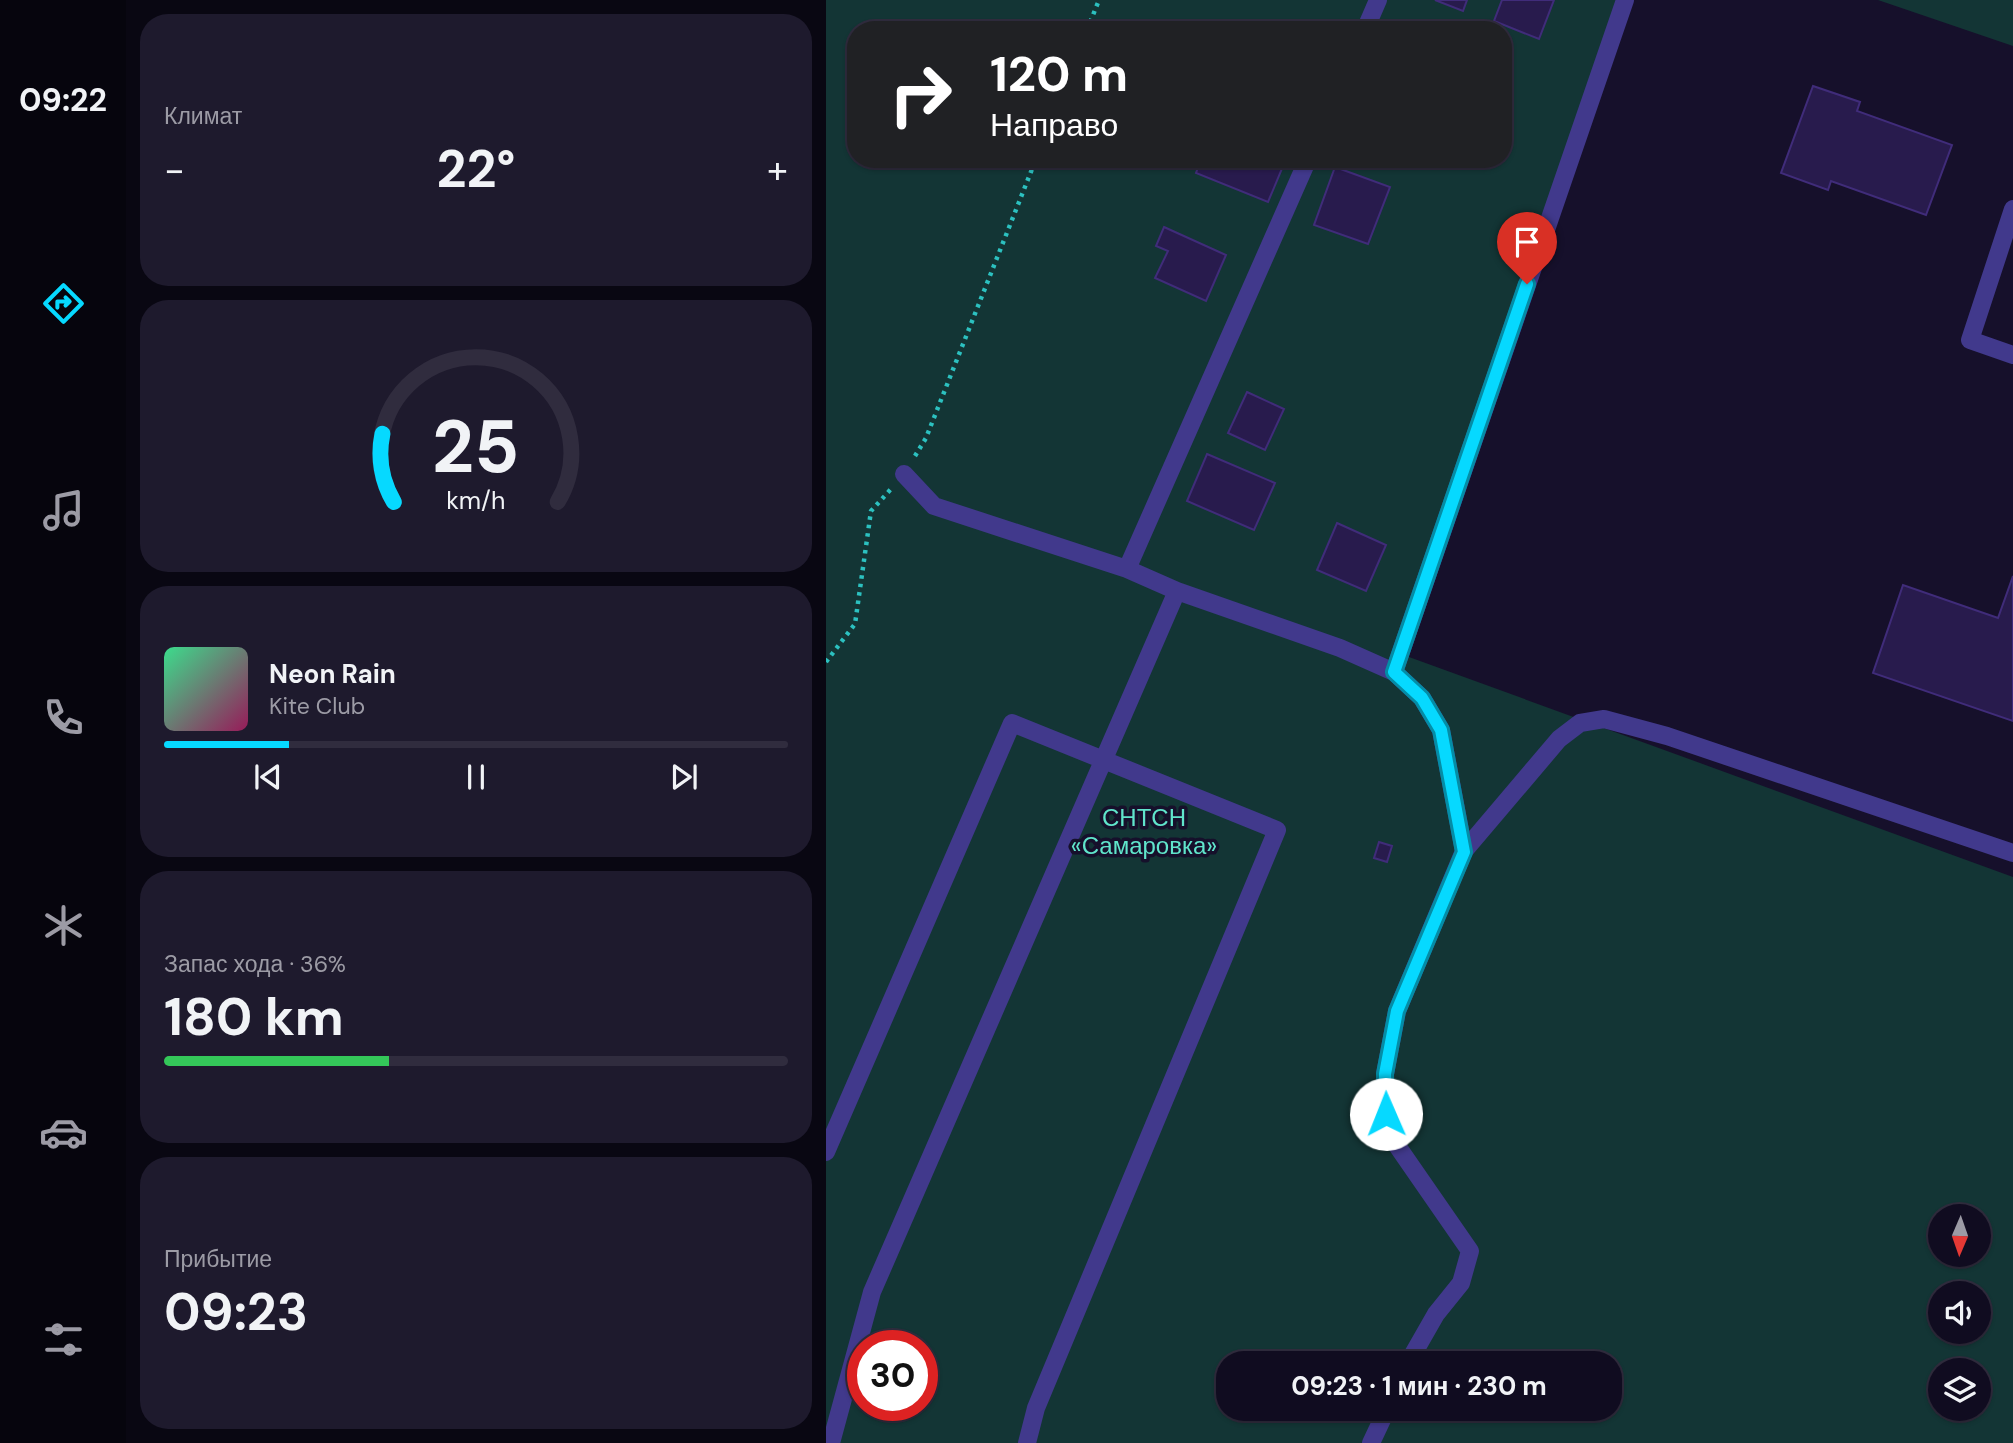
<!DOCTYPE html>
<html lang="ru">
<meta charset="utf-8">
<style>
:root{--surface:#100c20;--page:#1e1a2d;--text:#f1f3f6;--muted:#9c9ba5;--line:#302c3e;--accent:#06d9ff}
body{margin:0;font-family:"DM Sans",sans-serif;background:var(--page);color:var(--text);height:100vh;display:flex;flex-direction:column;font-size:26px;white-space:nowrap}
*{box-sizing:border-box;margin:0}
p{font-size:23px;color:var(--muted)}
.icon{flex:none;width:38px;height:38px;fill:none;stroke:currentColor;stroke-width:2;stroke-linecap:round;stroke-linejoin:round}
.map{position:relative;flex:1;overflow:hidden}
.drawer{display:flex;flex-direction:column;gap:14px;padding:14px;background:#090712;width:700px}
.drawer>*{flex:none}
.top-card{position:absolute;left:21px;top:21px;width:665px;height:147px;border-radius:28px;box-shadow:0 2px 5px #0004,0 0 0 2px var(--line);background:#202124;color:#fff;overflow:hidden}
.needle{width:46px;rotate:182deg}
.tools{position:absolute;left:1102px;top:1204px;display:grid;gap:14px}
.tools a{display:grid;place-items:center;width:63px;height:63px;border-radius:50%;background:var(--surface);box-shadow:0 2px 5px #0004,0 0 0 2px var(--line);font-size:35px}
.speed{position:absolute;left:21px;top:1330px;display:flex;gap:14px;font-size:35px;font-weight:700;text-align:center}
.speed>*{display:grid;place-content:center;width:91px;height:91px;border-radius:50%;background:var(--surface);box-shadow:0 2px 5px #0004,0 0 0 2px var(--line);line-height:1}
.speed .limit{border:10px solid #d22;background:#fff;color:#111}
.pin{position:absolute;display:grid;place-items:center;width:60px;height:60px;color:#fff;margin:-72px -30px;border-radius:50% 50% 50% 0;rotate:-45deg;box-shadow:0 0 7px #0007}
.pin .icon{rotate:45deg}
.me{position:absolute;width:77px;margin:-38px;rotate:359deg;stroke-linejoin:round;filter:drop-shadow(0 0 5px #0008)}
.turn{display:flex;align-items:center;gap:24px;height:147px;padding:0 28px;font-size:32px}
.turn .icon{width:91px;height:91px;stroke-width:2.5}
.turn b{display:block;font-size:49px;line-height:60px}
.big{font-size:52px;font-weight:700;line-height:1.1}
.drawer .card{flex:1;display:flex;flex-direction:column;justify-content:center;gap:10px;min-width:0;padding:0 24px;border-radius:28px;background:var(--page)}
.drawer .dial{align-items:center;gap:0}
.dial svg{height:182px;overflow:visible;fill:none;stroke:var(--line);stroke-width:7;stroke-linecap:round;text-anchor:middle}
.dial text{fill:var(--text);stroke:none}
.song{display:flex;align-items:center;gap:21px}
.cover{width:84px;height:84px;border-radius:10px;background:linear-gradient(135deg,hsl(150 70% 55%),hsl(330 70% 35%))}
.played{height:7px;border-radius:4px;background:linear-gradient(90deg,var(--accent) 20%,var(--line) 20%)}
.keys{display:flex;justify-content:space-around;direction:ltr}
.heat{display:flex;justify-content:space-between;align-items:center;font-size:38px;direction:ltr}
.charge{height:10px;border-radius:5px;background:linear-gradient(90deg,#34c759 36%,var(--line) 0)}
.trip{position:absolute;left:390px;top:1351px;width:406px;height:70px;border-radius:28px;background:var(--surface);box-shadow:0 2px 5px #0004,0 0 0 2px var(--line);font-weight:700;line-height:70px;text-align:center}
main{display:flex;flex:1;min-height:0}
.menu{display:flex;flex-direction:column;width:126px;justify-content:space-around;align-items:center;background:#06050d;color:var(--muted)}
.menu .icon{width:49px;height:49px}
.menu .selected{color:var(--accent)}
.menu b{font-size:32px;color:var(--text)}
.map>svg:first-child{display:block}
</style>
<main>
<nav class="menu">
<b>09:22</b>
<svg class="icon selected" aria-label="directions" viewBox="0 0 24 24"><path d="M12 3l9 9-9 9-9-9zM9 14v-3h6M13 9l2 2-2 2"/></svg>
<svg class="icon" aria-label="music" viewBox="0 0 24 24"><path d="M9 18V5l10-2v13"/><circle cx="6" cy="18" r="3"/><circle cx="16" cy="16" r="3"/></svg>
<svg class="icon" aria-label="phone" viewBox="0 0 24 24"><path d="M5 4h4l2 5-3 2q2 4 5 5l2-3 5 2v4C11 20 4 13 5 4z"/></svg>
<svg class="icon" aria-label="climate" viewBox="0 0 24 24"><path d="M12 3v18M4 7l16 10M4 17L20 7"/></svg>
<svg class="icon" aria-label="car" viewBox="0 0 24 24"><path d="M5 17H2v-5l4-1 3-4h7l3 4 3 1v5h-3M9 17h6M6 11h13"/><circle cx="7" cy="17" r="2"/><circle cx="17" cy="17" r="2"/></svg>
<svg class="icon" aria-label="filters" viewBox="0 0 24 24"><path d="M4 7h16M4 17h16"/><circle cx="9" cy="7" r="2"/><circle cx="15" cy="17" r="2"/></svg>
</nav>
<section class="drawer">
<div class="card"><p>Климат</p>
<div class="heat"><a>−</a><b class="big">22°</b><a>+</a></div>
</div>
<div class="card dial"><svg viewBox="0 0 100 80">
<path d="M14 69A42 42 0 1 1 86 69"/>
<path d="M14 69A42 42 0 0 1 9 39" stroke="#06d9ff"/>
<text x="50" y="56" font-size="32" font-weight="700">25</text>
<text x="50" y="72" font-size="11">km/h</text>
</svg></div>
<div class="card">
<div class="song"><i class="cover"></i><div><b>Neon Rain</b><p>Kite Club</p></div></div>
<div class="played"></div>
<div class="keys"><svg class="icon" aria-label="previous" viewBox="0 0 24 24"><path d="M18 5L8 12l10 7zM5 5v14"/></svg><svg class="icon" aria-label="pause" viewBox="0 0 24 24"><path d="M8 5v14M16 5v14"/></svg><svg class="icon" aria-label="next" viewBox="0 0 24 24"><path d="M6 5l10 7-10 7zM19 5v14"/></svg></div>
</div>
<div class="card"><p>Запас хода · 36%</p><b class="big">180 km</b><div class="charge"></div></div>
<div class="card"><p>Прибытие</p><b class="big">09:23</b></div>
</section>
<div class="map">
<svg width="1187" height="1443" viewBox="0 0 1187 1443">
<rect width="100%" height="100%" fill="#16102b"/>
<path fill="#133535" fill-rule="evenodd" d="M0 0H802L572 653 1187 877V1443H0ZM30 30H677V159H30ZM1115 1216H1153V1255H1115ZM1115 1293H1153V1332H1115ZM37 1346H96V1405H37ZM402 1363H784V1409H402ZM1115 1370H1153V1409H1115Z
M1052 0H1187V46Z"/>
<path fill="#281b4d" stroke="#402c7a" stroke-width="2" d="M609 0H641L637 11Z
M676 0H728L713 39 668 21Z
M987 86 1034 102 1031 111 1126 145 1100 215 1005 181 1002 190 955 173Z
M375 159H460L442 202 370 173Z
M509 167 564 187 542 244 488 225Z
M338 227 400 255 380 301 329 278 342 251 330 246Z
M421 392 458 409 439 450 402 433Z
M381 454 449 483 428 530 361 501Z
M511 523 560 545 540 591 491 570Z
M1187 576V721L1047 673 1077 585 1172 618Z
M553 842 566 846 561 862 548 858Z"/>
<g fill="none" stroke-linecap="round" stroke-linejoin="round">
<path stroke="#2cc1c0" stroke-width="4.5" stroke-dasharray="3.5 5" stroke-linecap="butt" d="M261 30 273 0
M89 456 100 438 210 159
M0 662 29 624 45 511 65 489"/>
<path stroke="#41398c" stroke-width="18" d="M539 30 552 0
M1187 209 1144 340 1187 355
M78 474 108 506 301 569 351 591 514 648 568 672 596 698 615 730 638 851 571 1011 559 1074 560 1113 572 1147 644 1251 635 1283 610 1314 582 1363
M301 569 482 159
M568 672 799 0
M638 851 733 739 754 723 778 719 841 736 1187 853
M0 1152 186 723 451 830 210 1408 201 1443
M5 1443 46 1292 351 591
M545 1443 561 1409"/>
</g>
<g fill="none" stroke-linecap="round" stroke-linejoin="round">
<defs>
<path id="route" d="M560 1114 559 1074 571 1011 638 852 615 730 596 698 568 672 701 284"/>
</defs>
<use href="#route" stroke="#048da6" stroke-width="18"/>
<use href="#route" stroke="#06d9ff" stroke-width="12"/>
</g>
<g text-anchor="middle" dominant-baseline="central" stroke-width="7" stroke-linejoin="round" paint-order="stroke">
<g font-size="24" fill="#60e5cb" stroke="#16102b">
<text x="318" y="817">СНТСН<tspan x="318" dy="28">«Самаровка»</tspan></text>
</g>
</g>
</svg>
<div class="tools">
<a><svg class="needle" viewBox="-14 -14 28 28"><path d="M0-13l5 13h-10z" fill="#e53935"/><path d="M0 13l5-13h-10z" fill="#9c9ba5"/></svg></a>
<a><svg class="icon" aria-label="sound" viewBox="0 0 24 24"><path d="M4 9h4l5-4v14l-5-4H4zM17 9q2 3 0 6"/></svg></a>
<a><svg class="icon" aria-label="layers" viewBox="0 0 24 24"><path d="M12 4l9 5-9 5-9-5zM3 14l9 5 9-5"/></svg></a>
</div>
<div class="speed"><div class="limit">30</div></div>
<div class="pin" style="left:701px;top:284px;background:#d93025"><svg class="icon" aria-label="arrive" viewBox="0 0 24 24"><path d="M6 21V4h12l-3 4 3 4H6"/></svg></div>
<svg class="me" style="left:560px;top:1114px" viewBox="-20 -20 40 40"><circle r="19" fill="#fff"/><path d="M0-13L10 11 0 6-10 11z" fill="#06d9ff"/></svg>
<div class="trip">09:23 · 1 мин · 230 m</div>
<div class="top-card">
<div class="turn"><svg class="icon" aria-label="right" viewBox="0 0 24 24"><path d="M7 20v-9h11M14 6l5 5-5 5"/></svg><div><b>120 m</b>Направо</div></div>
</div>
</div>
</main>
